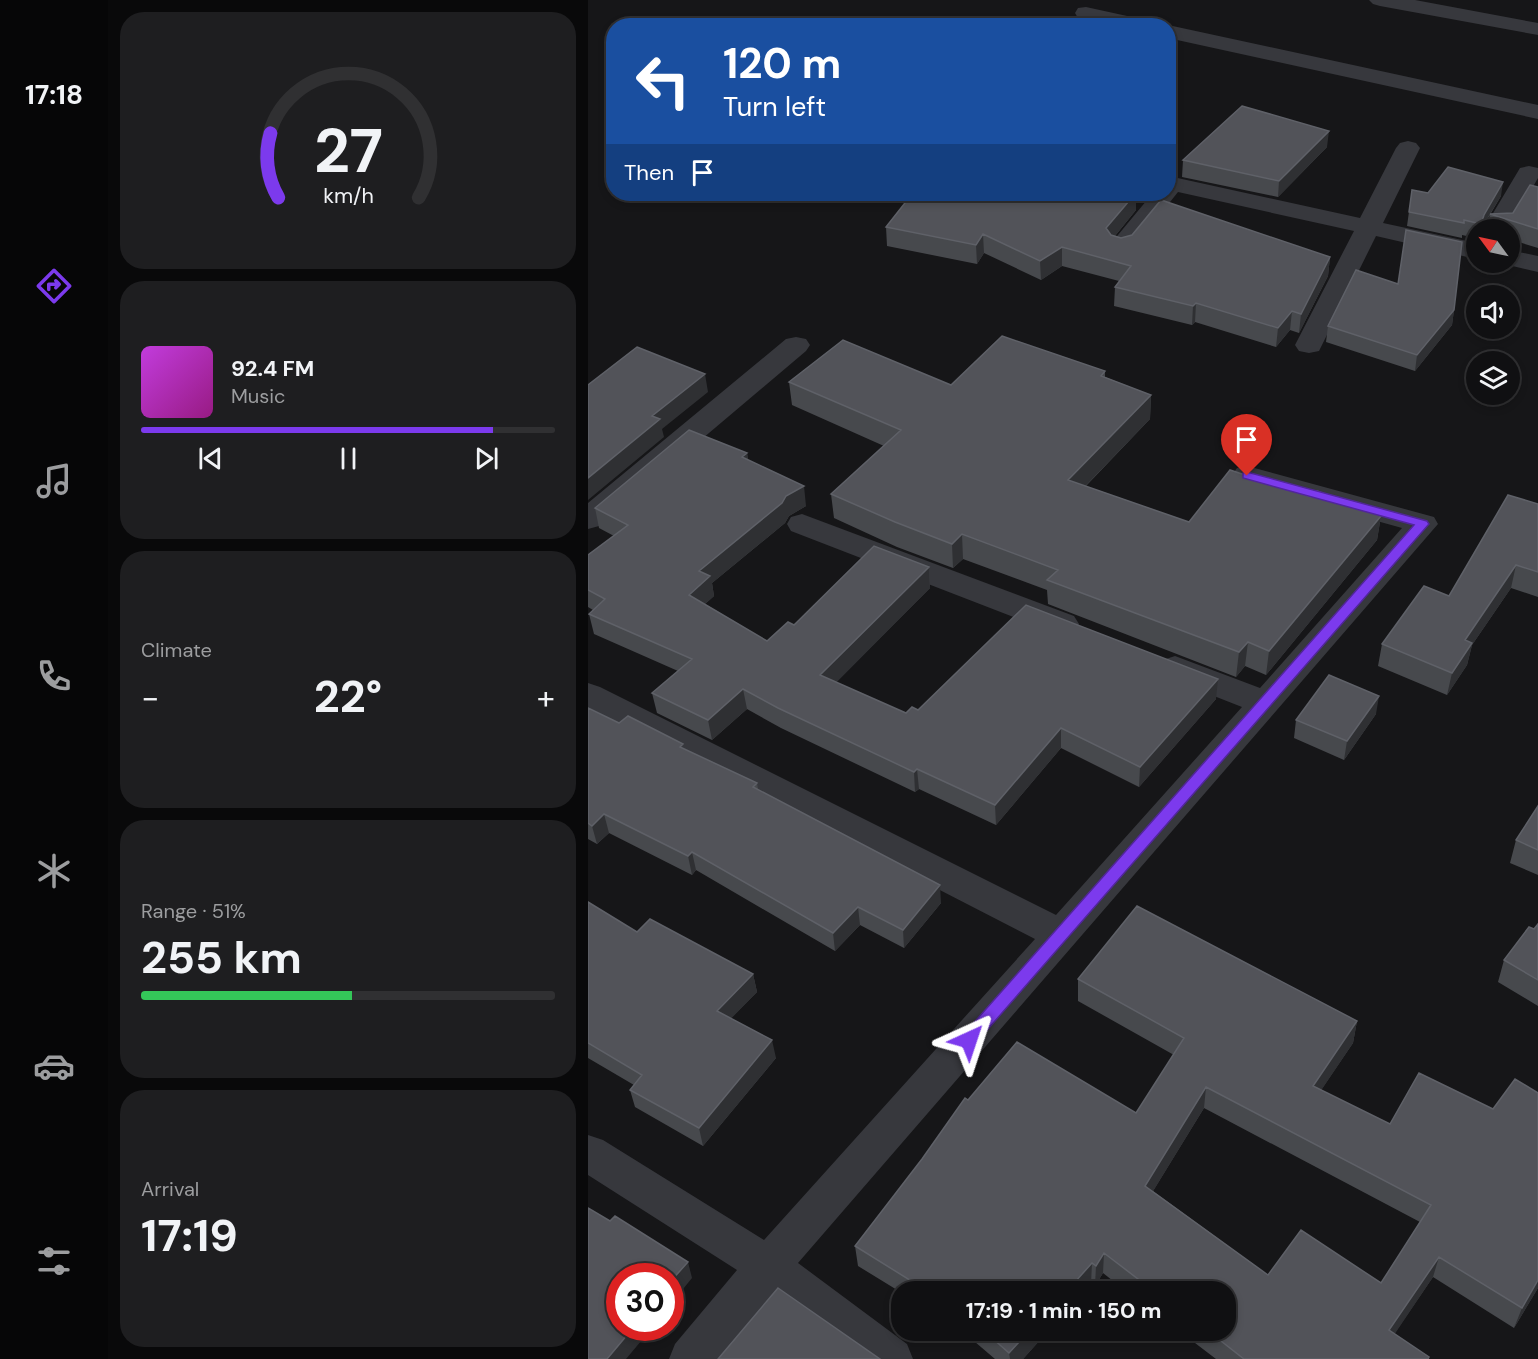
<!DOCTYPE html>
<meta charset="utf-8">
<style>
:root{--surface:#101012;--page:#1e1e20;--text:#f1f3f6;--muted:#9c9d9f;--line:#303032;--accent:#7c3aed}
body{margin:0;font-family:"DM Sans",sans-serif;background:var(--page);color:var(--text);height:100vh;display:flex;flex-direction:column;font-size:22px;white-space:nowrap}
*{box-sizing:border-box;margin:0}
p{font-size:20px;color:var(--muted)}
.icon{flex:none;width:33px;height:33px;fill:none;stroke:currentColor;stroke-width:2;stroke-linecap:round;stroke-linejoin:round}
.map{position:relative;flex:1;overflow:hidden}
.side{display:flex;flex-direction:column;gap:12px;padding:12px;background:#09090a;width:480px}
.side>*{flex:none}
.banner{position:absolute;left:18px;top:18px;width:570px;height:183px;border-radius:24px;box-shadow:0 3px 9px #0003,0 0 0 2px var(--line);background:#1a4fa0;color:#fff;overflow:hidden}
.needle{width:39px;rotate:303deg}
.tools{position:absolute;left:878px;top:219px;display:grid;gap:12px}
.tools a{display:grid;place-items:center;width:54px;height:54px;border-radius:50%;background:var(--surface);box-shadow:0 3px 9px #0003,0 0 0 2px var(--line);font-size:30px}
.speed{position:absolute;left:18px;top:1263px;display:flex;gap:12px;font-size:30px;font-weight:700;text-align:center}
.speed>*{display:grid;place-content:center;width:78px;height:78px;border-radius:50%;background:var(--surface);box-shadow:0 3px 9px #0003,0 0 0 2px var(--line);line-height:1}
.speed .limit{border:9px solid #d22;background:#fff;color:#111}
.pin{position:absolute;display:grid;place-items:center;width:51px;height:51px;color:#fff;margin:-62px -26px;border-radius:50% 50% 50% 0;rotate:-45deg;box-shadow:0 0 6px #0007}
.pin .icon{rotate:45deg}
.me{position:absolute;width:66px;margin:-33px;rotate:42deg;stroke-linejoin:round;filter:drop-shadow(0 0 4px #0008)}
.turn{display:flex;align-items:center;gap:21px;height:126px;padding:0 18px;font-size:27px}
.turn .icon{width:78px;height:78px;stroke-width:2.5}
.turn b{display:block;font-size:42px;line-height:51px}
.then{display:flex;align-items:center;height:57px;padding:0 18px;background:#0003;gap:12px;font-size:22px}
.big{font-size:45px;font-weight:700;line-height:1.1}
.side .card{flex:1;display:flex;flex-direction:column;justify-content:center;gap:9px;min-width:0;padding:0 21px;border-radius:24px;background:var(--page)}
.side .dial{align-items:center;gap:0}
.dial svg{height:156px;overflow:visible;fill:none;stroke:var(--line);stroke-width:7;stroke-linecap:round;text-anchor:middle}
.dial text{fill:var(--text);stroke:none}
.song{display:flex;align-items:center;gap:18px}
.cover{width:72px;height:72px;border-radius:9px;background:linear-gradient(135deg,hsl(290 70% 55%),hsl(310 70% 35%))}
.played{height:6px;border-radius:3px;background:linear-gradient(90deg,var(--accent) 85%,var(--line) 85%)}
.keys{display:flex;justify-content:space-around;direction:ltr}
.heat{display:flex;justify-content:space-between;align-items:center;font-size:33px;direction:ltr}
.charge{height:9px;border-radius:4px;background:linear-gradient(90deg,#34c759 51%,var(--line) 0)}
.trip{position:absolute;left:303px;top:1281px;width:345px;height:60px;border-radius:24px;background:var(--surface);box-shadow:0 3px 9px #0003,0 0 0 2px var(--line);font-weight:700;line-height:60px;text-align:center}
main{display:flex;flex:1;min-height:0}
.menu{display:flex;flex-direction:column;width:108px;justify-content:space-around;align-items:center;background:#060607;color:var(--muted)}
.menu .icon{width:42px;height:42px}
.menu .current{color:var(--accent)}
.menu b{font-size:27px;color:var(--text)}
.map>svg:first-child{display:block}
</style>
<main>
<nav class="menu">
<b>17:18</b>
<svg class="icon current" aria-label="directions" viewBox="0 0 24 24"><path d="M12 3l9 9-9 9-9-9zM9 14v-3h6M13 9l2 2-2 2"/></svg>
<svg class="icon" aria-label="music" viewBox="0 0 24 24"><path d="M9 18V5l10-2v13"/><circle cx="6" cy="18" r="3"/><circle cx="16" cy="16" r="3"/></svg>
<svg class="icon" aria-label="phone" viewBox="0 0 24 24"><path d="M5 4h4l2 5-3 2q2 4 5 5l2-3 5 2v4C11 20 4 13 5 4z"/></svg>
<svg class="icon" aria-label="climate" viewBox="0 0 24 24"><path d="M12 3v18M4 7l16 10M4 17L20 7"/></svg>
<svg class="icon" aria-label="car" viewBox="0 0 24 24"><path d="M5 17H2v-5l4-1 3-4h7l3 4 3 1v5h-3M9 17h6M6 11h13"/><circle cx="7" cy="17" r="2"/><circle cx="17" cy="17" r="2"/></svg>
<svg class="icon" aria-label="filters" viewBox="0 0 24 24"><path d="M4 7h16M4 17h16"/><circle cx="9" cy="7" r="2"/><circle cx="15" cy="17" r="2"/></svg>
</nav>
<section class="side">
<div class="card dial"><svg viewBox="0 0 100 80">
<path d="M14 69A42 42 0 1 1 86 69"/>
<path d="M14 69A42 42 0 0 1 10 36" stroke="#7c3aed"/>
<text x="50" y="56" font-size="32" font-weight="700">27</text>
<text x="50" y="72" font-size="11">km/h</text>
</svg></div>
<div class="card">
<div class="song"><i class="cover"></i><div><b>92.4 FM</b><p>Music</p></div></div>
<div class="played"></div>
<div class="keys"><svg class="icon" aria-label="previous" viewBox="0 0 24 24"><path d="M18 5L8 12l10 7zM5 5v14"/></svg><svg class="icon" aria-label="pause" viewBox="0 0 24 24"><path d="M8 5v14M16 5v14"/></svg><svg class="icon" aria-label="next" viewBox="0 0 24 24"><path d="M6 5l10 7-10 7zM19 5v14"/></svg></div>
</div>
<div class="card"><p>Climate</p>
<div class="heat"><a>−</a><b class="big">22°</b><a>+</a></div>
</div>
<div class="card"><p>Range · 51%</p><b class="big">255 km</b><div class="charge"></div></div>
<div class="card"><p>Arrival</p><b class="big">17:19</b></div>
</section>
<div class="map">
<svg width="950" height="1359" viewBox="0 0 950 1359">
<rect width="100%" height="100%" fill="#161618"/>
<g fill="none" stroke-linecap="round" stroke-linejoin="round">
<path fill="#37383d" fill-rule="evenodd" d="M781 0H827L950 23V35L792 6 785 4Z
M498 7 562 21 564 26H524L490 18 487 13 490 8Z
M580 25 950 105V119L580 38V26H576Z
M820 141 828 143 832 148 795 223 888 243V259L788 236 731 351 721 353 711 351 707 345 766 231 590 192 542 252 533 255 524 252 520 247 564 194H580V178L585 177 772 218 808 148 812 143Z
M941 166 950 168V178L920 230H895L932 168Z
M921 250 950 256V272L912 263 921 262Z
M208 337 218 339 222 345 218 351 11 526 0 529V503L198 339Z
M659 466 846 517 850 524 210 1263 319 1344 325 1359H267L184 1295 131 1359H81L87 1344 149 1270 0 1175V1135L15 1140 176 1240 447 939 0 709V683L12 687 468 915 654 707 575 676 571 668 575 660 587 656 672 688 814 528 649 482 644 475 649 468Z
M214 514 486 616 491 624 486 632 475 635 464 632 203 531 199 524 203 517Z"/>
</g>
<path fill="#47494d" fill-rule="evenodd" d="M739 147 690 197 594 177 595 160Z
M950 187V248L921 239V230H899L902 214 925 213Z
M824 190 840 193 913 196 893 230H888V238L874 235V238L819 226Z
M324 194H548V210L527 236 533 238 742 257 740 276 711 333 702 330 688 347 607 322 604 325 526 306 527 287 531 281 474 266 453 280 396 253 389 264 299 246 298 227Z
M866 310 864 325 827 371 738 342 740 326Z
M517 371V377L563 395 562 419 498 486 601 522 723 497 793 516 789 540 678 675 657 666 648 677 460 604 459 590 375 559 365 568 309 547 246 518 243 494 296 446 204 405 201 382 363 385Z
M159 453 160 460 218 506 201 516 197 523 124 583 126 596 117 604 179 641 206 625 341 567 342 588 248 682 318 713 330 710 628 699 551 787 473 748 408 825 331 789 327 792 193 728 159 709 124 740 69 713 64 693 90 671 6 634 1 614 5 610 0 607V555L26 536 11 528 7 508Z
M950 504V597L923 588 884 645 879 665 859 695 790 666 794 644 861 596Z
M0 708 31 723 96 749 169 783 170 789 353 903 316 948 272 925 247 951 108 870 104 875 21 833 9 844 0 839Z
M788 714 756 760 706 738 708 720Z
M950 806V875L922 863 928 840Z
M0 902 49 932 165 974 169 992 143 1018 188 1058 115 1146 47 1107 42 1090 46 1085 0 1058Z
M950 924V1006L910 982 916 960Z
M490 979 769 1021 765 1043 733 1090 950 1288 926 1328 845 1277 806 1334 840 1359H628L590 1330H638V1292H539L515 1273 507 1286 503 1284 496 1292H314V1293L270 1266 267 1246 380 1100 548 1113 586 1055 490 1001ZM616 1108 832 1222 793 1283 680 1275 565 1191Z
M373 1330H461L435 1359H407Z"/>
<path fill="#2f3033" d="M741 131 739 147 690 197 691 181Z
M915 182 913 196 892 230 896 215Z
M547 194H548V210L518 247V228Z
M395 234 396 253 389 264 388 245Z
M474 247V266L453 280 452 261Z
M742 257 740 276 711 333 713 314Z
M608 303 607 322 604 325 605 306Z
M866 310 864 325 827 371 829 355Z
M704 311 702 330 688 347 690 328Z
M117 374 120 392 74 429 76 437 0 500V478L64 416Z
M563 395 562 419 480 504V480Z
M159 453 162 473 154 457Z
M216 486 218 506 201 516 197 523 124 583 126 596 105 615 101 595 111 571 198 496Z
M793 516 789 540 678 675 681 651Z
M374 534 375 559 365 568 364 544Z
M928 565 923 588 884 645 879 665 859 695 864 673 877 640Z
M341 567 342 588 235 696 232 675Z
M660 642 657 666 648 677 651 652Z
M630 679 628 699 551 787 552 767Z
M155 689 159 709 124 740 120 720Z
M791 696 788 714 756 760 759 741Z
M473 728V748L408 825 407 805Z
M329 769 331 789 327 792 326 772Z
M16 814 21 833 9 844 4 826Z
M104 852 108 870 104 875 100 856Z
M352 885 353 903 316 948 315 930Z
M270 907 272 925 247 951 245 933Z
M165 974 169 992 133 1029 129 1011Z
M769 1021 765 1043 722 1107 725 1086Z
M184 1040 188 1058 115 1146 111 1128Z
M618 1087 616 1108 556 1206 557 1186Z
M516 1253 515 1273 507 1286 508 1266Z
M851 1257 845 1277 796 1350 801 1330Z
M100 1262 104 1278 82 1305V1282Z
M504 1263 503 1284 496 1292H478Z
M950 1280V1288L926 1328 934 1308Z
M45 1328H64L38 1359H19Z
M442 1330H461L435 1359H422L421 1353Z"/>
<path fill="#525359" stroke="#5f6168" stroke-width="1.5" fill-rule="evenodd" d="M654 106 741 131 691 181 595 160Z
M860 167 915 182 896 215 893 224 876 220V223L821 212 824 190 840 193Z
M942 185 950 187V229L902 214 925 213Z
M324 194H547L518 228 523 235 533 238 544 235 573 200 742 257 713 314 704 311 690 328 608 303 605 306 527 287 543 266 474 247 452 261 395 234 388 245 298 227Z
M818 230 874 242 866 310 829 355 740 326 768 270 810 284Z
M414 336 517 371 513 376 563 395 480 480 601 522 642 470 723 497 729 491 793 516 681 651 660 642 651 652 459 580 470 570 374 534 364 544 307 522 243 494 313 430 201 382 255 340 363 385Z
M49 347 117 374 64 416 72 419 0 478V385Z
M101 430 159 453 154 457 216 486 198 496 194 503 111 571 122 576 101 595 179 641 200 622 206 625 286 546 341 567 232 675 318 713 324 707 330 710 438 605 630 679 552 767 473 728 407 805 329 769 326 772 190 708 155 689 120 720 64 693 104 659 1 614 17 599 0 590V555L40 525 7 508Z
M920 495 950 504V572L928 565 877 640 884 643 864 673 794 644 836 586 861 596Z
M741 675 791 696 759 741 708 720Z
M0 708 31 723 40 716 95 744 92 747 169 783 165 787 352 885 315 930 270 907 245 933 104 852 100 856 16 814 4 826 0 823Z
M950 806V850L928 840Z
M0 902 49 932 62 919 165 974 129 1011 184 1040 111 1128 42 1090 54 1075 0 1043Z
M549 906 769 1021 725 1086 802 1124 831 1073 905 1109 927 1079 950 1093V1280L934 1308 851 1257 801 1330 841 1357 840 1359H656L619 1330H638V1292H567L516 1253 508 1266 504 1263 478 1292H341L267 1246 334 1159 377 1098 380 1100 429 1042 548 1113 596 1038 490 979ZM618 1087 843 1205 793 1283 713 1230 680 1275 557 1186Z
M950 924V980L916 960 941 927 946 929Z
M0 1208 22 1221 27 1216 100 1262 82 1282V1276H32V1328H45L19 1359H0Z
M190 1288 292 1359H130Z
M395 1330H442L421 1353Z"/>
<path fill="#7c3aed" stroke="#51269a" stroke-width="1.5" d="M659 472 839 521 841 524 386 1045 381 1047 375 1045 372 1040 375 1035 826 525 655 478V473Z"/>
</svg>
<div class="tools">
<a><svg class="needle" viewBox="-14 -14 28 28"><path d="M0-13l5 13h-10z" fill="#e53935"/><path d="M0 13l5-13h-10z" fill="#9c9d9f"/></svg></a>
<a><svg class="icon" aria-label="sound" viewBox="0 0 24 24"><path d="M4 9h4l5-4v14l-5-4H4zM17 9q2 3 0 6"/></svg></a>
<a><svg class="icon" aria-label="layers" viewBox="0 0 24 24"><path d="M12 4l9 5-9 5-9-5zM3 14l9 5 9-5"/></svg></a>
</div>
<div class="speed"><div class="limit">30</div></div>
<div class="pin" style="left:659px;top:476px;background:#d93025"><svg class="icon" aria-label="arrive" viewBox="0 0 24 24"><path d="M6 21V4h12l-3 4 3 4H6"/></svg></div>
<svg class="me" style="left:381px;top:1040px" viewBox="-20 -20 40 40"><path d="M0-17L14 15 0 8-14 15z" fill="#7c3aed" stroke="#fff" stroke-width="4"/></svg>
<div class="trip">17:19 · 1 min · 150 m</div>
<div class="banner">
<div class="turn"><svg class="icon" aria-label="left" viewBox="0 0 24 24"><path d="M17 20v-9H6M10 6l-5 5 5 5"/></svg><div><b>120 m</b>Turn left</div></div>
<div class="then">Then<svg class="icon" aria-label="arrive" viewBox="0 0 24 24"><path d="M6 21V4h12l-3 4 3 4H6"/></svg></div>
</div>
</div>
</main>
